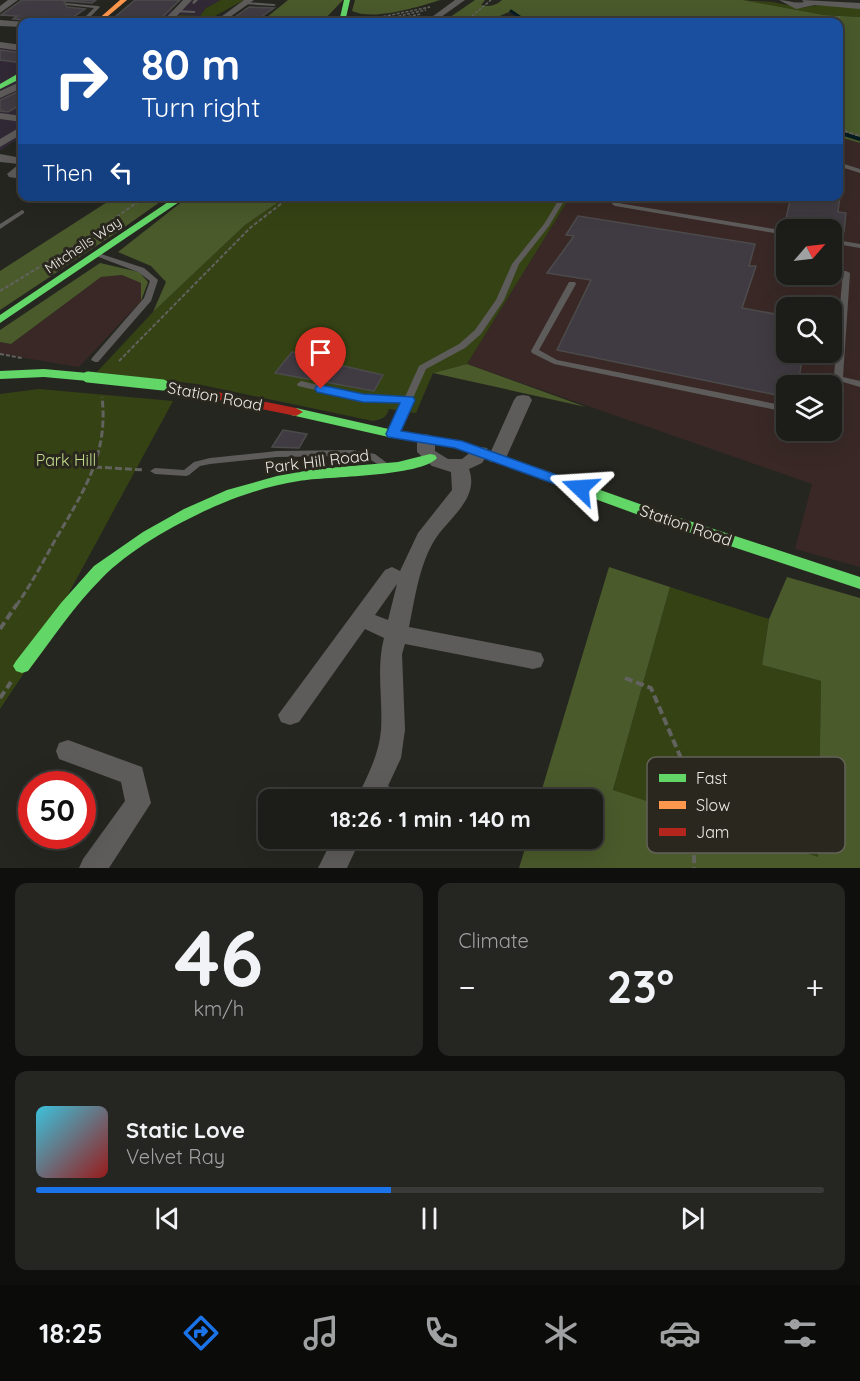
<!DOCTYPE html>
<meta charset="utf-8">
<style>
:root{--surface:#1c1c19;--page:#252522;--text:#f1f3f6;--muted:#a0a1a2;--line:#3a3a38;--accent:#1a73e8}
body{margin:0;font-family:Quicksand,sans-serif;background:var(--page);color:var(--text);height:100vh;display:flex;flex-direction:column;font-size:22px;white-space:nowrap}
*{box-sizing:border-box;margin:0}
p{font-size:20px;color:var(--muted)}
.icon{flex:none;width:33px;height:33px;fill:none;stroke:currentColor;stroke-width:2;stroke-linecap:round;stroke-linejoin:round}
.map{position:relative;height:868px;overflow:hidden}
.details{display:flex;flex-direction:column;gap:15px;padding:15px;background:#0f0f0e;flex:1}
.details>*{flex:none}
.top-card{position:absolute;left:18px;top:18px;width:825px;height:183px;border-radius:12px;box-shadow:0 6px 24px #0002,0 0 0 2px var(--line);background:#1a4fa0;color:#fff;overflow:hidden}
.needle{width:39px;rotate:62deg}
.tools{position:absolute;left:776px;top:219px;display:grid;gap:12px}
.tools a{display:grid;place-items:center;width:66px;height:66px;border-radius:12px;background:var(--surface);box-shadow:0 6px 24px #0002,0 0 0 2px var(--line);font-size:30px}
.speed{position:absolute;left:18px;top:771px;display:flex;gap:12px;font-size:30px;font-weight:700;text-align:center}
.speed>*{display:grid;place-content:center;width:78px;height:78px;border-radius:50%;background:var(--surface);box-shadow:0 6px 24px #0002,0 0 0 2px var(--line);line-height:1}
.speed .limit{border:9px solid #d22;background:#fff;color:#111}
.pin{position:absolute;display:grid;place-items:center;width:51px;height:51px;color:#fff;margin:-62px -26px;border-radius:50% 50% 50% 0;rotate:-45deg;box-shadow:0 0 6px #0007}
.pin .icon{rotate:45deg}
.me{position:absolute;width:66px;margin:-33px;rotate:290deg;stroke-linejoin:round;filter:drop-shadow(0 0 4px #0008)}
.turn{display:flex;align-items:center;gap:21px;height:126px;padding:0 24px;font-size:27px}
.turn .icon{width:78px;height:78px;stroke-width:2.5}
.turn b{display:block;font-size:42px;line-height:51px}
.then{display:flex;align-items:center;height:57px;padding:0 24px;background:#0003;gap:12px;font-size:22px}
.big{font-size:45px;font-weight:700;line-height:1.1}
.details .widget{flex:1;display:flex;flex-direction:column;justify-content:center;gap:9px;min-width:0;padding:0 21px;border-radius:12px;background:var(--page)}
.details .dial{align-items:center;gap:0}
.dial b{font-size:78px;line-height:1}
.song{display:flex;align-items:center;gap:18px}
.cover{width:72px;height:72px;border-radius:9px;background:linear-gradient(135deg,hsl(190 70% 55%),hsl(0 70% 35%))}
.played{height:6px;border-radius:3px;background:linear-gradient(90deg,var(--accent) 45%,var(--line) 45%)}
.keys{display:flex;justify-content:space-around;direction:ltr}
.heat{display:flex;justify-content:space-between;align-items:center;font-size:33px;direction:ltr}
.details .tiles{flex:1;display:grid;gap:15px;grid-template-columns:1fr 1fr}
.widget:last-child{grid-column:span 2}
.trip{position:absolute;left:258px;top:789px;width:345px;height:60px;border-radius:12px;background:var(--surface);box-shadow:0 6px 24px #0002,0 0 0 2px var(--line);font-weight:700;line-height:60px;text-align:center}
.menu{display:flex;height:96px;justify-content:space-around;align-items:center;background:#0b0b0a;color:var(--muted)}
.menu .icon{width:42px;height:42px}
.menu .active{color:var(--accent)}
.menu b{font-size:27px;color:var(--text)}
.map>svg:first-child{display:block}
</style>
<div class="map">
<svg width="860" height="868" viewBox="0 0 860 868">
<rect width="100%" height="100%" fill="#262621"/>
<path fill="#322936" d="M191 0H221L206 8 200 16H139L147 9 181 10Z
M0 48 22 50V136L0 151Z"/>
<path fill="#392826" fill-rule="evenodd" d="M839 137 860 143V567L795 549 812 484 467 364 570 197 838 196ZM786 230H831V274H786ZM786 308H831V352H786ZM786 386H831V430H786Z
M122 275 141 283V301L79 367 0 354V342L11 344 101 277Z"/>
<path fill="#354314" d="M221 0H244L204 22 198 19H196L198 22H188L196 19 185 22H172L179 15 200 16 206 8Z
M743 0 773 2 801 8 819 5 860 8V17L824 15Z
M286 197H570L467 364 433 373 416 413 389 409C386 418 382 419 373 421L197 384 97 372 153 312 245 225Z
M39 389 173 401 32 661 0 709V394Z
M670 587 769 619 762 665 821 681 818 858 613 790Z"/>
<path fill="#4a5a2b" d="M288 0H343L322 22H261Z
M355 0H440C418 7 374 21 352 11Z
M475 0H485L481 5C490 7 495 6 502 0H743L824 15 860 17V143L839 137 838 22H526L511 11 486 22H443Z
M115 197H167L119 231 0 310V271Z
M188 197H286L245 225 153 312 166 282 151 266 118 252Z
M100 263 139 272 148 282 141 301V283L122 275 101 277 11 344 0 342V330Z
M467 364 586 407 433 373Z
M609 567 670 587 613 790 818 857 821 681 762 665 769 619 787 577 860 598V868H519L528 839 592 838V800L539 799Z"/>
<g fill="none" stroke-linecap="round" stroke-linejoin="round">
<path stroke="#061b21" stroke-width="3" d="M511 11 527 22"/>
<path stroke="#061b21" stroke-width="4" d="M838 132 860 139"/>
</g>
<path fill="#403b42" stroke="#4c4b4b" stroke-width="1.5" d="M22 0H96L92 3 64 1 67 7 85 9 66 22H27L25 20 13 19 17 16 1 15Z
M135 0H180L157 22H109Z
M249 7 274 8 254 22H228Z
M0 50 22 53V63L0 60Z
M22 90V104L8 112 0 111V100Z
M791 196H840L838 212 846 213 844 232 785 223Z
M578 216 755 244 749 266H756L742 308 786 316V352H803L798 386H786V397L557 350 591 280 547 273 574 236 566 235Z
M292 352 315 356 313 359 383 375 374 391 275 373Z
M283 430 307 434 299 448 272 447Z"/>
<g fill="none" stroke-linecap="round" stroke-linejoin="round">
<path stroke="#62625f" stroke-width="1.5" stroke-dasharray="3 1.5" stroke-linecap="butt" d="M357 22 430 7
M372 22 426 10
M382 22 421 14
M465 22 491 0
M808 22 840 17"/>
<path stroke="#62625f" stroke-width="2" stroke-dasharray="4 2" stroke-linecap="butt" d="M838 129 860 136
M0 291 84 240 146 196
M0 354 22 358
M119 361 250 228 291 196"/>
<path stroke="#62625f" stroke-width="3" stroke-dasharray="7 3" stroke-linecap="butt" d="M95 467 144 470
M16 606C30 586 42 564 54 542 82 494 109 455 102 397"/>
<path stroke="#62625f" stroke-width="4" stroke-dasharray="8 4" stroke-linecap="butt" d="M0 629 17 604
M625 678 651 688 695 791 694 868
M0 698 11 682"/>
<path fill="#5d5c5a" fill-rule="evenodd" d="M194 0H198L194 4 192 3Z
M246 2 274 4 276 5 274 6 244 4Z
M65 3 98 6 100 7 86 21 70 22V21L83 19 94 8 67 5Z
M178 10 194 11 196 12 194 13 176 12Z
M838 162 860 169V173L838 166Z
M561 196H567L549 226 519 264 504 300 481 334 465 348 426 369 396 436H390L388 434 403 402 363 401 298 386 297 384 301 381 363 395 405 397 419 366 459 344 475 330 496 300 512 264 544 224Z
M611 196H617L618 203 786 231V235L615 206 612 204Z
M22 210 24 211V213L0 229V224Z
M831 239 860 244V248L831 243Z
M98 253 144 268 158 280 151 301 98 362H95L91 360 92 358 144 298 150 281 138 272 96 256V254Z
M843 271H846L850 273 843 377 860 381V387L843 382 840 407 839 409 831 410Z
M569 282H575L576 284 539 350 557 360 786 406V412L554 364 532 353 531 351Z
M352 450 375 454 391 466 386 469 369 459 352 456 277 457 210 464 200 466 189 475 186 476 155 474 150 471 155 468 184 470 194 462 210 458 277 451Z"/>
<path fill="#5d5c5a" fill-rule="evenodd" d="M8 0H18L0 13V6Z
M183 0H192L171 22H162Z
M244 0H254L223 22H214Z
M455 0H465L434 22H425Z
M779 0C788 0 795 4 804 2L802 0 860 3V9L815 5 796 9Z
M0 20 25 22H22V27L0 26Z
M0 42 22 45V51L0 48Z
M22 81V88L0 98V91Z
M0 113 22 116V122L0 119Z
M22 126V134L0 147V139Z
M0 154 22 158V179L9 177 7 174 19 164 0 162Z
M523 395 529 396 532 400 506 458 504 462H490L488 458 514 400 517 396Z
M426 434 432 436 435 440V451L448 459H462C472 452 474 445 487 448L489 452 482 463 469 469C480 499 448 518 434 541 419 566 415 598 409 627L533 651 541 653 544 660 541 667 533 669 405 644 402 654 405 730 401 758 388 786 403 792 407 800H356C367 777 379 755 381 730 383 699 376 668 384 638L365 629 299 722 290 725 281 722 278 715 385 570 392 567 400 571 418 533 452 490 451 472 432 466 417 452V440L420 436ZM397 584 388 620 375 615Z
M68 740 142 767 151 803 109 868H79L83 859 125 801 121 782 59 759 56 751 59 743Z
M333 838H361L347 868H318Z"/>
<path fill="#63d668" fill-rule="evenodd" d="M344 0H350L345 22H339Z
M19 73H22V78L0 89V84Z
M177 196H188L0 323V315Z
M44 369 88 373 94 377 88 381 44 377 0 379V371Z
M296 408 393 430 462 441 668 514 860 577V589L658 522 455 448 393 438 291 415 289 412Z
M430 454 435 455 437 458C421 477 327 476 299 481 278 484 258 490 238 497 195 513 134 545 102 578 74 606 52 639 28 671L22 673 16 671 13 666 16 661 61 603 94 566 143 532 184 509 227 490 277 476 316 469 398 462Z"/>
<path fill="#ff974d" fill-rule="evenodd" d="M120 0H127L101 22H95Z"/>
<path fill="#b3261e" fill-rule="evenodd" d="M163 381 296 408 303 412 296 416 159 388 157 385Z"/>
<path stroke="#63d668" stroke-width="11" d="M88 377 163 385"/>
</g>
<path fill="#1a73e8" stroke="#114b97" stroke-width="1.5" d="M321 385 363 394 413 397 415 400 401 431 462 441 585 485 587 488 580 493 455 448 388 437 386 434 400 403 363 402 317 392 315 389 317 386Z"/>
<g text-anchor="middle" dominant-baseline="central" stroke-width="6" stroke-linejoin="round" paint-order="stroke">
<g font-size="14" fill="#ebeae4" stroke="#29271e">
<text transform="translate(83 245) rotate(-34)">Mitchells Way</text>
</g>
<g font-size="16" fill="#ebeae4" stroke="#29271e">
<text transform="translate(215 396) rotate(11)">Station Road</text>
<text transform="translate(317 461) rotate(-7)">Park Hill Road</text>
<text transform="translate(686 525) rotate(19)">Station Road</text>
</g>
<g font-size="16" fill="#c0dd8b" stroke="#29271e">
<text x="66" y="460">Park Hill</text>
</g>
</g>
<rect x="647" y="757" width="198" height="96" rx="9" fill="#29271e" stroke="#636259" stroke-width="1.5"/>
<rect x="659" y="774" width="27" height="8" fill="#63d668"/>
<rect x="659" y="801" width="27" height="8" fill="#ff974d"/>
<rect x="659" y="828" width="27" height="8" fill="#b3261e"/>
<g font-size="16" fill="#ebeae4">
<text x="696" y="784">Fast</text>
<text x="696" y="811">Slow</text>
<text x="696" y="838">Jam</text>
</g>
</svg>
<div class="tools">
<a><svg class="needle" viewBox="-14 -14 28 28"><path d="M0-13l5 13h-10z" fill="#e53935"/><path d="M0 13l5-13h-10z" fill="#a0a1a2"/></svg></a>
<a><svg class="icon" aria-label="search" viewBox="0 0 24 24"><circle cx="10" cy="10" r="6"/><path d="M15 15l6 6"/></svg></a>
<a><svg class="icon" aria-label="layers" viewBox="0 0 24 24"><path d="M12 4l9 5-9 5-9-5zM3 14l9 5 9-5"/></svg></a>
</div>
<div class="speed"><div class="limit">50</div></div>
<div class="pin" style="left:321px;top:389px;background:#d93025"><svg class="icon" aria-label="arrive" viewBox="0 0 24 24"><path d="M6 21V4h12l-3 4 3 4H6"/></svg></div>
<svg class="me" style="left:580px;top:488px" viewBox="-20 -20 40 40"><path d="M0-17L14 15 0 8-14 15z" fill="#1a73e8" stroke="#fff" stroke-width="4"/></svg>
<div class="trip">18:26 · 1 min · 140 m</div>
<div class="top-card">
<div class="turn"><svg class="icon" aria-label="right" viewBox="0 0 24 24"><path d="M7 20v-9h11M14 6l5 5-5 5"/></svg><div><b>80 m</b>Turn right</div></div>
<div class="then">Then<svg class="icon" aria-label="left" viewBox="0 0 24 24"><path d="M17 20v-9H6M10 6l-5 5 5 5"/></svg></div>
</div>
</div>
<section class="details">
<div class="tiles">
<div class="widget dial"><b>46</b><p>km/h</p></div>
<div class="widget"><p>Climate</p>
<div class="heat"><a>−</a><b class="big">23°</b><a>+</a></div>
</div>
<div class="widget">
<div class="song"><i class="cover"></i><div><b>Static Love</b><p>Velvet Ray</p></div></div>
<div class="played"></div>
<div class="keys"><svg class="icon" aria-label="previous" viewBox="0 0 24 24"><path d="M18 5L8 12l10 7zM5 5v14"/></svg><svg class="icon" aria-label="pause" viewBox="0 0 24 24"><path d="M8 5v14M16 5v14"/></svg><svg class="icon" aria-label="next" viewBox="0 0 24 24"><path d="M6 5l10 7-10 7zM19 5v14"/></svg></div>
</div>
</div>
</section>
<nav class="menu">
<b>18:25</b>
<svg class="icon active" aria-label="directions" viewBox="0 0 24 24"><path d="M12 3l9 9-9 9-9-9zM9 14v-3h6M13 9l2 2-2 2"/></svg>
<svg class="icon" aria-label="music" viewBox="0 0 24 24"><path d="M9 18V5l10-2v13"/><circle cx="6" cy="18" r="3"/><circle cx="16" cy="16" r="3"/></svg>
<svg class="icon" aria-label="phone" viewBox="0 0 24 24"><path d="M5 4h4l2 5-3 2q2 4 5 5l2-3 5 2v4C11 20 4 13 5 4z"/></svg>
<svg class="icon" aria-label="climate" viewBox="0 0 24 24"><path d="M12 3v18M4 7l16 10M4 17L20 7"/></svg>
<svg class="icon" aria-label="car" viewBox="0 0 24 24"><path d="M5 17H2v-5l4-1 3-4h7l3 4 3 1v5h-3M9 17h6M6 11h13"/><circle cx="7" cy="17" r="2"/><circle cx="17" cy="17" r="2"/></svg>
<svg class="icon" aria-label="filters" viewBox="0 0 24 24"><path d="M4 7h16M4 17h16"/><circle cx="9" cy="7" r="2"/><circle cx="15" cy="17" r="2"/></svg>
</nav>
